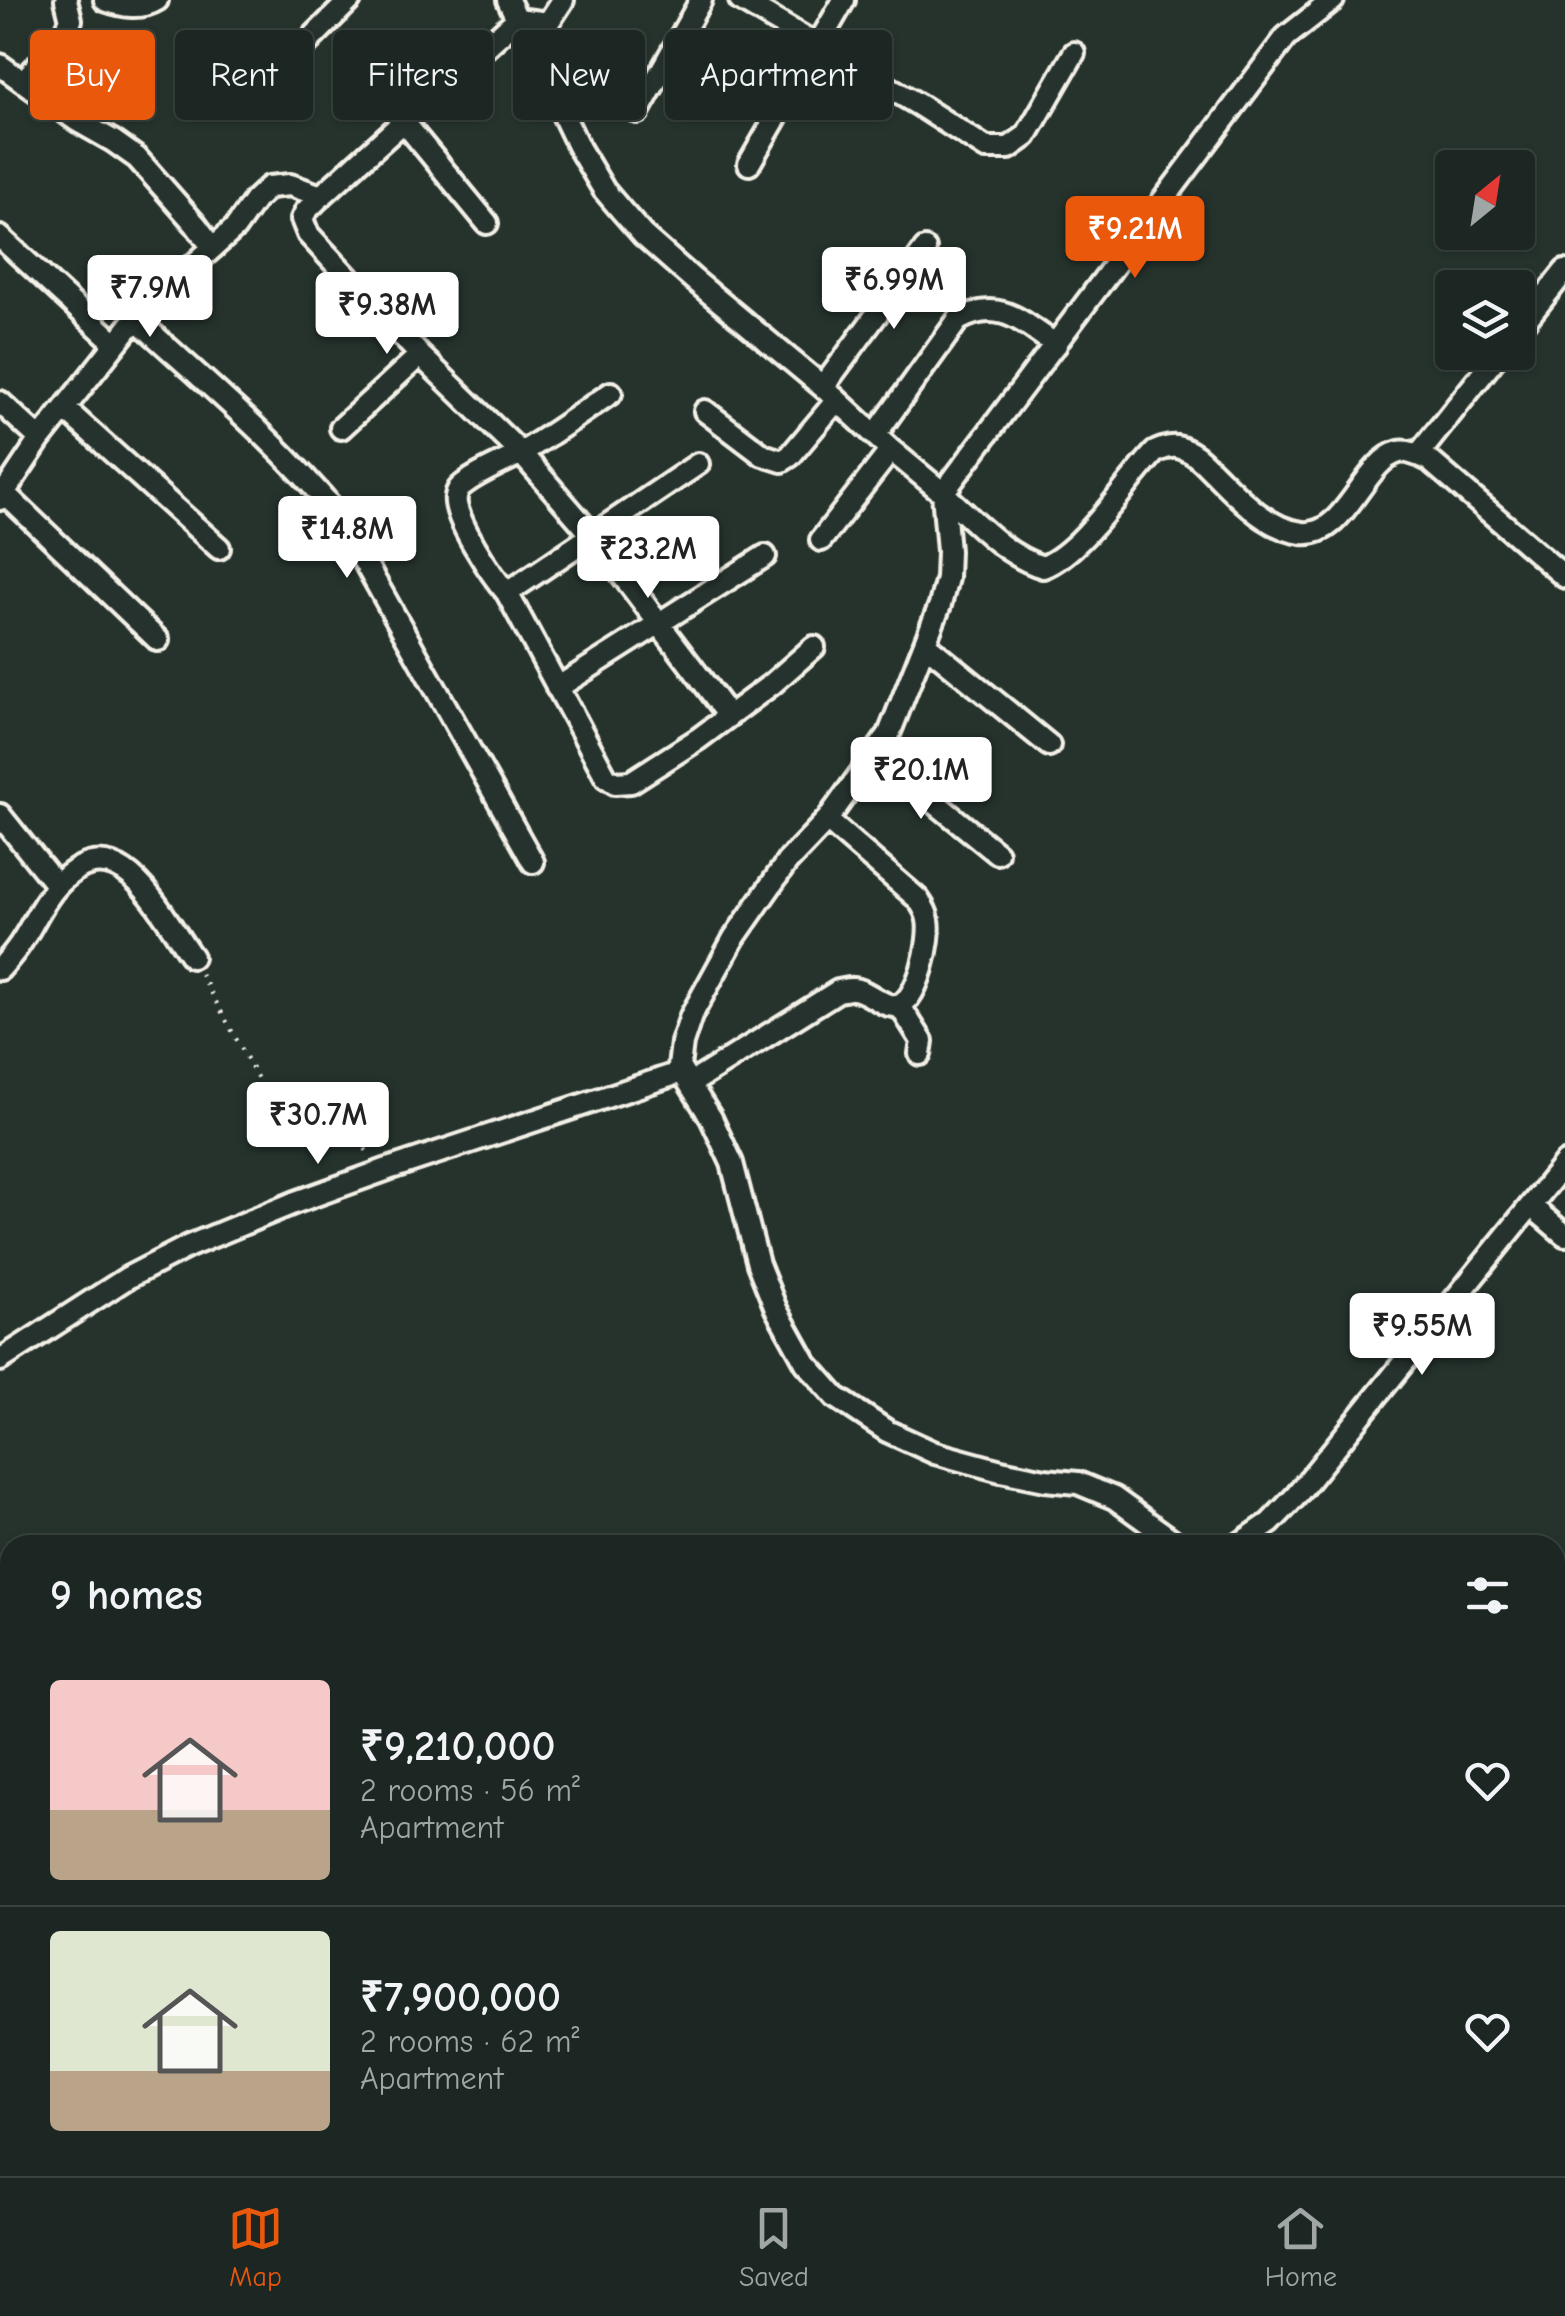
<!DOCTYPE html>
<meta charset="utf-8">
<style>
body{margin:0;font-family:"Comic Neue",sans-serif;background:#252e2a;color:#f1f3f6;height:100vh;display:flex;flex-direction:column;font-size:38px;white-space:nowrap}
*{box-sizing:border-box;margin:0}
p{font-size:32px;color:#a0a5a5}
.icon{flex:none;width:55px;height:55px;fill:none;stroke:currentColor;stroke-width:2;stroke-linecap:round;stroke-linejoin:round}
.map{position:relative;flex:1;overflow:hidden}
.side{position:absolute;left:0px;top:1535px;width:1565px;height:642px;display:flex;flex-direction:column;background:#1c2622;border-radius:30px 30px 0 0;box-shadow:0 2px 8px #0004,0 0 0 2px #3a4340}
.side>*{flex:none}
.hud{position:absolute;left:30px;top:30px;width:1000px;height:90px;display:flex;gap:20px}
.needle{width:65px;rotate:30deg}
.fabs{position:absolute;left:1435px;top:150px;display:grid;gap:20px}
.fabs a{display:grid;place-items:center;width:100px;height:100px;border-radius:10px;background:#1c2622;box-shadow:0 2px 8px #0004,0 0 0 2px #3a4340;font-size:50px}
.price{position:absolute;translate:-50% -85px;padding:0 22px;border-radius:10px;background:#fff;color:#222;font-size:32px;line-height:65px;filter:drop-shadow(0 2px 5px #0008)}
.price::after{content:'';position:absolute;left:50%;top:60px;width:30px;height:22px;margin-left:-15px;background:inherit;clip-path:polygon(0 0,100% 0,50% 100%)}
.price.on{background:#ea580c;color:#fff}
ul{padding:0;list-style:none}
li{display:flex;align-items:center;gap:30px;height:250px;padding:0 50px}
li+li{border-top:2px solid #3a4340}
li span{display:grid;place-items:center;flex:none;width:280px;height:200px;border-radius:10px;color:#555}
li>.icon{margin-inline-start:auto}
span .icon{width:120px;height:120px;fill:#fffc;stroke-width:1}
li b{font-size:42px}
h2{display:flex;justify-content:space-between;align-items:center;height:120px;padding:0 50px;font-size:42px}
.pill{padding:0 35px;border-radius:10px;background:#1c2622;box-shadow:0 2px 8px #0004,0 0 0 2px #3a4340;font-size:35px;line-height:90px}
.pill.on{background:#ea580c;color:#fff}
.menu{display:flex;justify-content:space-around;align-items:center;height:140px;border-top:2px solid #3a4340;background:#1c2622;font-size:28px;color:#a0a5a5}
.menu a{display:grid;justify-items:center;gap:5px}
.menu .on{color:#ea580c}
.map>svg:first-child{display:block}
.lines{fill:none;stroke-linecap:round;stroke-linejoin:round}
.minor-casing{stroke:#f4f1e8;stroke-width:28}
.path{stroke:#f4f1e8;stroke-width:4;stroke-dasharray:2.5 8;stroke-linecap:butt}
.minor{stroke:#26332d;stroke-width:20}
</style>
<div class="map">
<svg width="1565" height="2176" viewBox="0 0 1565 2176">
<rect width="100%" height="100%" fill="#26332d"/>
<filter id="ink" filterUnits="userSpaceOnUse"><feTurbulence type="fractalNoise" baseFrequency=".01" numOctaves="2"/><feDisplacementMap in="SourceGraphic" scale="20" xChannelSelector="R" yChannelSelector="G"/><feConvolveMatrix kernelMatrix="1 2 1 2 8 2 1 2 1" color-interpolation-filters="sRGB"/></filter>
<g filter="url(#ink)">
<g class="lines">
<g class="minor-casing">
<path id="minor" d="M 105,0 C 122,6 141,10 157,0
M 508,0 L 579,148 L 604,190 L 621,210 L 643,235 L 694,280 L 823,387 L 891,450 L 943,493 L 948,551 L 947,578 L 940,605 L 889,734 L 827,820 L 787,862 L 734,938 L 691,1016 L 682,1043 L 679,1067 L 711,1118 L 732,1163 L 758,1264 L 776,1309 L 806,1363 L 836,1397 L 887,1431 L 935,1453 L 1001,1471 L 1045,1480 L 1078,1483 L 1114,1498 L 1179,1545
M 563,0 L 548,23 L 517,19 L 318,199 L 306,211 L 302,219 L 308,234 L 420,355 L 521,453 L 592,535 L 729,716
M 740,0 L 919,105 L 986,148 L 1009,148 L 1026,136 L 1074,53
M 1333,0 L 1286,37 L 943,493 C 974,520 1003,555 1043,567 C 1083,551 1124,485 1155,452 C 1162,449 1169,446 1177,447 C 1193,450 1204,463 1214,473 C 1238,497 1267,529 1302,533 C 1346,538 1363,461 1399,452 C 1409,450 1420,456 1429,460 L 1565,577
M 0,65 L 76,120 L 113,141 L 137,158 L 196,225 L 213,248
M 273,77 L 350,0
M 23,81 L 61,40 L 71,20 L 66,0
M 638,112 L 701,0
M 404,122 L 487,223
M 749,164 L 844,0
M 0,237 L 115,343
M 135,318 C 205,382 278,442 338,515 L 533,862
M 1518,330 L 1565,271
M 823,387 L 925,249
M 611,393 C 581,413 551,436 519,454 C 501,464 481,471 464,484 C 459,488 457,490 456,497 C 452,517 493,577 507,593 L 606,777 L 615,783 L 631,782 L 698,739 L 772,684 L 814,647
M 0,402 L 40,439
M 65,409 L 219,548
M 705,411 L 763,455 L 782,461 L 790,456 L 837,400
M 341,428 L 420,355
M 876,434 L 958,320 C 1000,297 1022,322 1056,345
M 1418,455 L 1500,352
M 4,493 L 158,640
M 0,499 L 40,439 L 141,312 L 235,228 L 255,200 L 269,187 L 290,185 L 321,196
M 821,540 L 891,450
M 507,593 L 698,464
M 925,644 L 1049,745
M 557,688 L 765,556
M 875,754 L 997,853
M 0,815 L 57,886
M 0,969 C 7,961 14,953 20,944 C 33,925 42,902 58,885 C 119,820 159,912 192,957
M 900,1006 L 922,1041 L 920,1054
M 690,1084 L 838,991 C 840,991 851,988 853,989 C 868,990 883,1008 897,1006 C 918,1002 932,939 928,920 C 927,912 923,906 918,899 L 827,820
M 1531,1206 L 1565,1235
M 0,1360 L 127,1278 L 189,1246 L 296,1202 L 388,1169 L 682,1072
M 1238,1545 L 1270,1523 L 1295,1497 L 1565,1163
M 1555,1811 L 1565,1818
M 1555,2072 L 1565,2063
M 1548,2168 L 1555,2176
M 957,2176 L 965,2168"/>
</g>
<path class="path" d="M 201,974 L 263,1088 C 287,1121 301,1109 333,1123 C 349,1130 359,1141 370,1155"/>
<use href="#minor" class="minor"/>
</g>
</g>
</svg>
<div class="fabs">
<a><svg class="needle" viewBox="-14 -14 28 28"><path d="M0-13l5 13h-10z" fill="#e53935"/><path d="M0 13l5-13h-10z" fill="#a0a5a5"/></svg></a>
<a><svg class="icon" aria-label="layers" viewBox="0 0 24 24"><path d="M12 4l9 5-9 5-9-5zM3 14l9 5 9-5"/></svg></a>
</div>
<b class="price on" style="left:1135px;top:281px">₹9.21M</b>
<b class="price" style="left:894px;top:332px">₹6.99M</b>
<b class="price" style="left:150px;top:340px">₹7.9M</b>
<b class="price" style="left:387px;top:357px">₹9.38M</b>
<b class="price" style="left:347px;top:581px">₹14.8M</b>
<b class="price" style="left:648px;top:601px">₹23.2M</b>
<b class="price" style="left:921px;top:822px">₹20.1M</b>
<b class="price" style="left:318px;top:1167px">₹30.7M</b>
<b class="price" style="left:1422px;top:1378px">₹9.55M</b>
<div class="hud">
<a class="pill on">Buy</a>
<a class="pill">Rent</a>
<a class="pill">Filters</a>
<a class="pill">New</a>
<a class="pill">Apartment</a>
</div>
<section class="side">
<h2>9 homes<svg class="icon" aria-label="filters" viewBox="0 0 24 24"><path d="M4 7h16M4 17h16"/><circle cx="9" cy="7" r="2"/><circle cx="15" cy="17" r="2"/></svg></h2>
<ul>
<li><span style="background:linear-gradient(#f6c9c9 65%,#b9a48a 0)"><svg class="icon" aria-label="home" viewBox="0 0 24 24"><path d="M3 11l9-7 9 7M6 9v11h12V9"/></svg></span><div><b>₹9,210,000</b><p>2 rooms · 56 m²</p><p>Apartment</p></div><svg class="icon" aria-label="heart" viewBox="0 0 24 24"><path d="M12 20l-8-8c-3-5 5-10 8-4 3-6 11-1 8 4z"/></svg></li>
<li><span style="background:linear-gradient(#dfe7d0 70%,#b9a48a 0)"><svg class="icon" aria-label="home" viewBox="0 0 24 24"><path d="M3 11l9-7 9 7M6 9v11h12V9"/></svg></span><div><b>₹7,900,000</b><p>2 rooms · 62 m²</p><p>Apartment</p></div><svg class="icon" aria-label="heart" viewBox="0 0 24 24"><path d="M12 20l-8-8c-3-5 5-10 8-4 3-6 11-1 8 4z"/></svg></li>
</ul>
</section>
</div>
<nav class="menu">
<a class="on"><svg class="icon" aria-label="map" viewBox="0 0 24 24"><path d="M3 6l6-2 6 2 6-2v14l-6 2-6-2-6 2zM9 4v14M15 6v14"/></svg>Map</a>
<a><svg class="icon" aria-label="saved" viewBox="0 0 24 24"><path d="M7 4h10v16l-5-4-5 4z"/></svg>Saved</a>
<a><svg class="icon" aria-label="home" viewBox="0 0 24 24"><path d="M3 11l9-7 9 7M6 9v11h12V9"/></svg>Home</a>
</nav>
